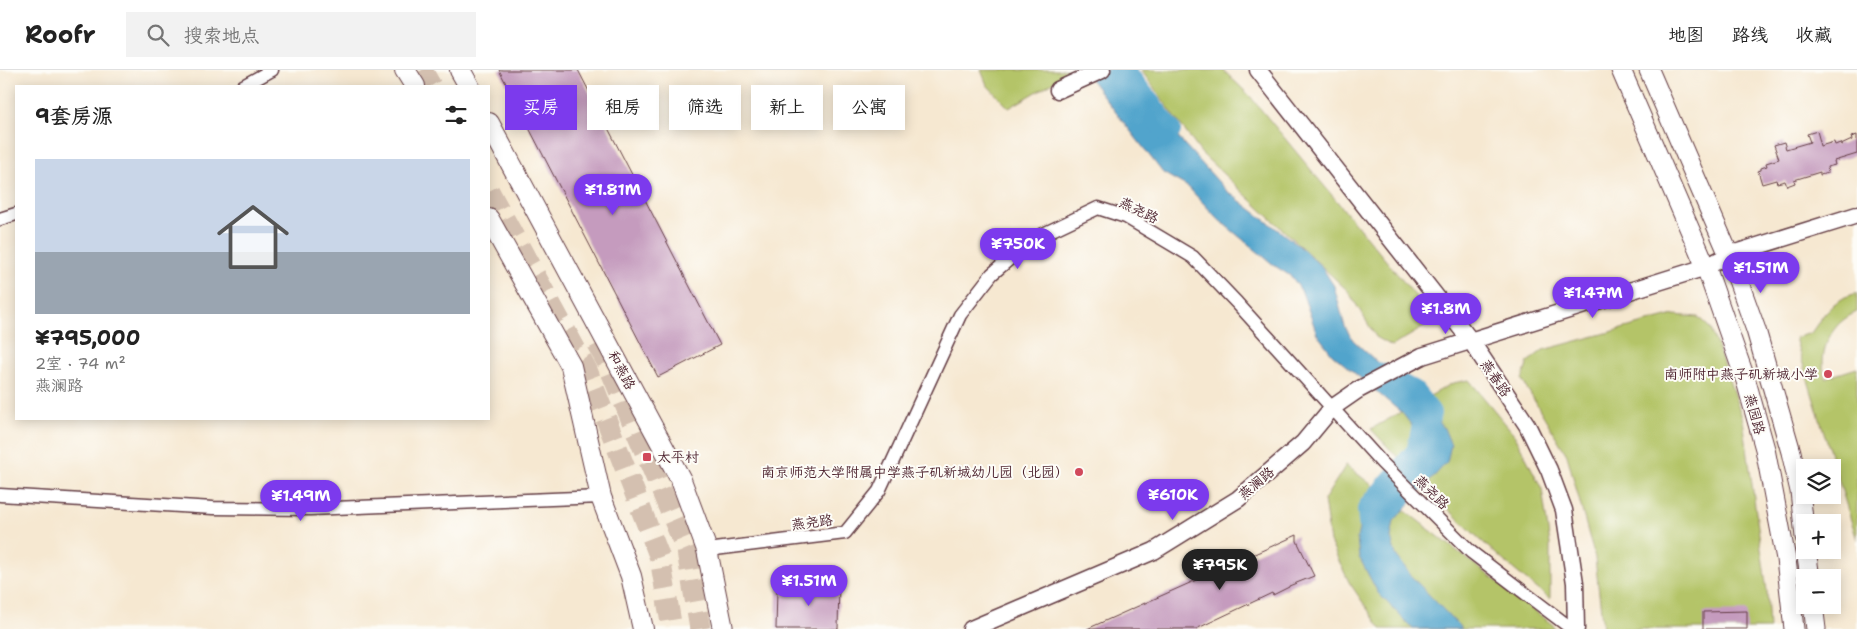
<!DOCTYPE html>
<html lang="zh">
<meta charset="utf-8">
<style>
body{margin:0;font-family:"Shantell Sans","LXGW WenKai TC",sans-serif;background:#f2f2f2;color:#222;height:100vh;display:flex;flex-direction:column;font-size:19px;white-space:nowrap}
*{box-sizing:border-box;margin:0}
p{font-size:16px;color:#767676}
.icon{flex:none;width:28px;height:28px;fill:none;stroke:currentColor;stroke-width:2;stroke-linecap:round;stroke-linejoin:round}
.map{position:relative;flex:1;overflow:hidden}
.panel{position:absolute;left:15px;top:15px;width:475px;height:335px;display:flex;flex-direction:column;background:#fff;border-radius:0px;box-shadow:0 2px 12px #0003}
.panel>*{flex:none}
.guide{position:absolute;left:505px;top:15px;width:475px;height:45px;display:flex;gap:10px}
.tools{position:absolute;left:1796px;top:389px;display:grid;gap:10px}
.tools a{display:grid;place-items:center;width:45px;height:45px;border-radius:0px;background:#fff;box-shadow:0 2px 12px #0003;font-size:25px}
.price{position:absolute;translate:-50% -42px;padding:0 11px;border-radius:18px;background:#7c3aed;color:#fff;font-size:16px;line-height:32px;filter:drop-shadow(0 1px 2px #0008)}
.price::after{content:'';position:absolute;left:50%;top:30px;width:15px;height:11px;margin-left:-8px;background:inherit;clip-path:polygon(0 0,100% 0,50% 100%)}
.price.current{background:#222;color:#fff}
ul{padding:0;list-style:none}
li{display:grid;align-content:center;gap:10px;height:265px;padding:0 20px}
li+li{border-top:1px solid #e0e0e0}
li span{display:grid;place-items:center;height:155px;border-radius:0px;color:#555}
li>.icon{margin-inline-start:auto}
span .icon{width:90px;height:90px;fill:#fffc;stroke-width:1}
li b{font-size:21px}
h2{display:flex;justify-content:space-between;align-items:center;height:60px;padding:0 20px;font-size:21px}
.chip{padding:0 18px;border-radius:0px;background:#fff;box-shadow:0 2px 12px #0003;font-size:18px;line-height:45px}
.chip.current{background:#7c3aed;color:#fff}
header{display:flex;align-items:center;gap:30px;box-sizing:border-box;height:70px;padding:0 25px;background:#fff;border-bottom:1px solid #e0e0e0}
header strong{font-size:24px}
nav{display:flex;gap:28px;margin-inline-start:auto;font-size:18px}
.search{width:350px;height:45px;background:#f2f2f2;display:flex;align-items:center;gap:12px;box-sizing:border-box;padding:0 18px;border-radius:0px;color:#767676;font-size:19px}
.map>svg:first-child{display:block}
.green{fill:#b4c467;stroke:#7f7249}
.water{fill:#51a4cc;stroke:#4e627c}
.lines{fill:none;stroke-linecap:round;stroke-linejoin:round}
.river{stroke:#51a4cc;stroke-width:26}
.building{fill:#c59bbe}
.trunk-tunnel{stroke:#d4c0b0;stroke-width:21;stroke-dasharray:21 11;stroke-linecap:butt}
.minor-casing{stroke:#643d44;stroke-width:15}
.tertiary-casing{stroke:#643d44;stroke-width:19}
.secondary-casing{stroke:#643d44;stroke-width:21}
.primary-casing{stroke:#643d44;stroke-width:22}
.minor{stroke:#fff;stroke-width:12}
.tertiary{stroke:#fff;stroke-width:16}
.secondary{stroke:#fff;stroke-width:19}
.primary{stroke:#fff;stroke-width:20}
.poi-dot{fill:#d1495b;stroke:#fdfcf7;stroke-width:2}
.labels{text-anchor:middle;stroke-width:4;stroke-linejoin:round;paint-order:stroke}
.street-label{font-size:14px;fill:#4a1f2b;stroke:#fdfcf7}
.poi-label{font-size:14px;fill:#4a1f2b;stroke:#fdfcf7;text-anchor:end}
</style>
<header>
<strong>Roofr</strong>
<div class="search"><svg class="icon" aria-label="search" viewBox="0 0 24 24"><circle cx="10" cy="10" r="6"/><path d="M15 15l6 6"/></svg>搜索地点</div>
<nav><a>地图</a><a>路线</a><a>收藏</a></nav>
</header>
<div class="map">
<svg width="1857" height="559" viewBox="0 0 1857 559">
<rect width="100%" height="100%" fill="#fdfcf7"/>
<filter id="ink" filterUnits="userSpaceOnUse"><feTurbulence type="fractalNoise" baseFrequency=".02" numOctaves="2"/><feDisplacementMap in="SourceGraphic" scale="10" xChannelSelector="R" yChannelSelector="G"/><feConvolveMatrix kernelMatrix="1 2 1 2 8 2 1 2 1" color-interpolation-filters="sRGB"/></filter>
<filter id="wash" filterUnits="userSpaceOnUse"><feTurbulence type="fractalNoise" baseFrequency=".0096" numOctaves="4" result="noise"/><feDisplacementMap in="SourceGraphic" scale="20" xChannelSelector="R" yChannelSelector="G"/><feGaussianBlur stdDeviation="1.12" result="paint"/><feColorMatrix in="noise" values="0 0 0 0 0 0 0 0 0 0 0 0 0 0 0 0 0 1.4 0 .05"/><feComposite in="paint" operator="in"/></filter>
<g filter="url(#wash)">
<rect width="100%" height="100%" fill="#f6e8d1"/>
<path class="green" d="M 981,0 L 1074,0 L 1009,38 L 987,15 Z
M 1141,0 L 1223,0 L 1249,25 L 1422,234 L 1426,256 L 1392,276 L 1376,267 L 1348,221 L 1201,83 Z
M 1857,223 L 1857,242 C 1830,253 1818,282 1825,308 L 1857,298 L 1857,470 L 1795,268 L 1811,263 L 1825,243 L 1834,234 L 1845,227 Z
M 1674,245 L 1698,247 L 1711,259 L 1743,350 L 1767,521 L 1769,559 L 1603,559 L 1595,488 L 1567,385 L 1522,310 L 1528,292 L 1543,280 Z
M 1469,310 L 1514,364 L 1542,419 L 1550,474 L 1550,529 C 1485,479 1427,419 1371,359 L 1453,313 Z
M 1346,395 L 1553,555 L 1555,559 L 1381,559 L 1349,512 L 1330,472 L 1324,430 Z"/>
<path class="water" d="M 1083,0 L 1120,0 L 1141,27 L 1227,121 L 1298,175 L 1322,197 L 1334,216 L 1345,257 L 1353,270 L 1427,338 L 1444,358 L 1451,375 L 1447,392 L 1394,451 L 1391,468 L 1396,485 L 1412,507 L 1462,559 L 1413,559 L 1378,523 L 1359,487 L 1357,468 L 1361,449 L 1370,436 L 1412,395 L 1415,374 L 1412,356 L 1403,344 L 1332,284 L 1317,264 L 1302,222 L 1292,207 L 1275,196 L 1219,150 L 1188,117 L 1163,103 Z"/>
<g class="lines">
<path class="river" d="M 1121,0 L 1168,60
M 1371,452 L 1370,439 L 1419,382 L 1428,343 L 1412,323 L 1378,305"/>
</g>
<g id="blocks">
<path class="building" d="M 499,0 L 578,0 L 720,275 L 658,307 Z
M 1817,61 L 1820,72 L 1819,72 L 1820,76 L 1834,72 L 1835,75 L 1840,73 L 1841,75 L 1852,70 L 1851,67 L 1857,65 L 1857,84 L 1834,91 L 1835,95 L 1827,97 L 1828,103 L 1820,105 L 1820,102 L 1794,110 L 1795,113 L 1787,116 L 1785,111 L 1777,113 L 1776,110 L 1762,114 L 1758,101 L 1761,100 L 1761,98 L 1767,96 L 1766,93 L 1779,89 L 1774,75 L 1784,72 L 1786,79 L 1810,72 L 1807,64 Z
M 1297,465 L 1297,471 L 1314,506 L 1289,516 L 1289,517 L 1273,525 L 1272,523 L 1196,559 L 1087,559 Z
M 806,513 L 839,513 L 838,559 L 776,559 L 777,519 L 806,520 Z
M 1747,541 L 1747,559 L 1703,559 L 1703,542 Z"/>
</g>
</g>
<g filter="url(#ink)">
<use href="#blocks" fill-opacity="0" stroke="#643d44" stroke-width="1"/>
<g class="lines">
<path class="trunk-tunnel" d="M 422,0 L 431,16
M 489,121 L 587,300 L 660,488 L 672,559
M 597,274 L 607,292 L 687,481 L 700,559"/>
<g class="minor-casing">
<path id="minor" d="M 243,16 L 272,0
M 0,149 L 16,144
M 0,425 L 213,438 L 310,439 L 601,427
M 707,480 L 845,463 L 879,421 L 960,245 L 992,204 L 1033,169 L 1098,138 L 1126,147 L 1193,187 L 1237,233 L 1382,393 L 1471,482 L 1572,559"/>
</g>
<g class="tertiary-casing">
<path id="tertiary" d="M 1258,0 L 1471,271 L 1527,355 L 1549,400 L 1564,440 L 1575,513 L 1576,559
M 1058,20 L 1102,0
M 971,559 L 1154,481 L 1238,429 L 1303,373 L 1332,338 L 1358,320 L 1422,286 L 1706,197 L 1729,185 L 1857,145"/>
</g>
<g class="secondary-casing">
<path id="secondary" d="M 1621,0 L 1706,197 L 1746,311 L 1765,379 L 1786,489 L 1794,559
M 1649,0 L 1729,185 L 1756,260 L 1791,382 L 1800,421 L 1805,467
M 1806,480 L 1810,508
M 1813,535 L 1816,559"/>
</g>
<g class="primary-casing">
<path id="primary" d="M 405,0 L 415,16
M 460,0 L 469,16
M 489,53 L 681,410 L 707,480 L 723,559
M 489,149 L 571,296 L 601,427 L 631,506 L 643,559"/>
</g>
<use href="#minor" class="minor"/>
<use href="#tertiary" class="tertiary"/>
<use href="#secondary" class="secondary"/>
<use href="#primary" class="primary"/>
</g>
</g>
<g class="poi-dot">
<circle cx="1828" cy="304" r="5"/>
<rect x="642" y="382" width="10" height="10" rx="2.5"/>
<circle cx="1079" cy="402" r="5"/>
</g>
<g class="labels">
<g class="street-label">
<text transform="translate(1139 140) rotate(26)" y="5">燕尧路</text>
<text transform="translate(622 300) rotate(62)" y="5">和燕路</text>
<text transform="translate(1496 308) rotate(56)" y="5">燕春路</text>
<text transform="translate(1755 344) rotate(75)" y="5">燕园路</text>
<text transform="translate(1256 413) rotate(-40)" y="5">燕澜路</text>
<text transform="translate(1432 422) rotate(45)" y="5">燕尧路</text>
<text transform="translate(812 452) rotate(-7)" y="5">燕尧路</text>
</g>
<g class="poi-label">
<text x="1818" y="309">南师附中燕子矶新城小学</text>
<text x="657" y="392" text-anchor="start">太平村</text>
<text x="1069" y="407">南京师范大学附属中学燕子矶新城幼儿园（北园）</text>
</g>
</g>
</svg>
<div class="tools">
<a><svg class="icon" aria-label="layers" viewBox="0 0 24 24"><path d="M12 4l9 5-9 5-9-5zM3 14l9 5 9-5"/></svg></a>
<a>+</a>
<a>−</a>
</div>
<b class="price" style="left:613px;top:146px">¥1.81M</b>
<b class="price" style="left:1018px;top:200px">¥750K</b>
<b class="price" style="left:1761px;top:224px">¥1.51M</b>
<b class="price" style="left:1593px;top:249px">¥1.47M</b>
<b class="price" style="left:1446px;top:265px">¥1.8M</b>
<b class="price" style="left:1173px;top:451px">¥610K</b>
<b class="price" style="left:301px;top:452px">¥1.49M</b>
<b class="price current" style="left:1220px;top:521px">¥795K</b>
<b class="price" style="left:809px;top:537px">¥1.51M</b>
<div class="guide">
<a class="chip current">买房</a>
<a class="chip">租房</a>
<a class="chip">筛选</a>
<a class="chip">新上</a>
<a class="chip">公寓</a>
</div>
<section class="panel">
<h2>9套房源<svg class="icon" aria-label="filters" viewBox="0 0 24 24"><path d="M4 7h16M4 17h16"/><circle cx="9" cy="7" r="2"/><circle cx="15" cy="17" r="2"/></svg></h2>
<ul>
<li><span style="background:linear-gradient(#c9d6e8 60%,#9aa5b1 0)"><svg class="icon" aria-label="home" viewBox="0 0 24 24"><path d="M3 11l9-7 9 7M6 9v11h12V9"/></svg></span><div><b>¥795,000</b><p>2室 · 74 m²</p><p>燕澜路</p></div></li>
</ul>
</section>
</div>
